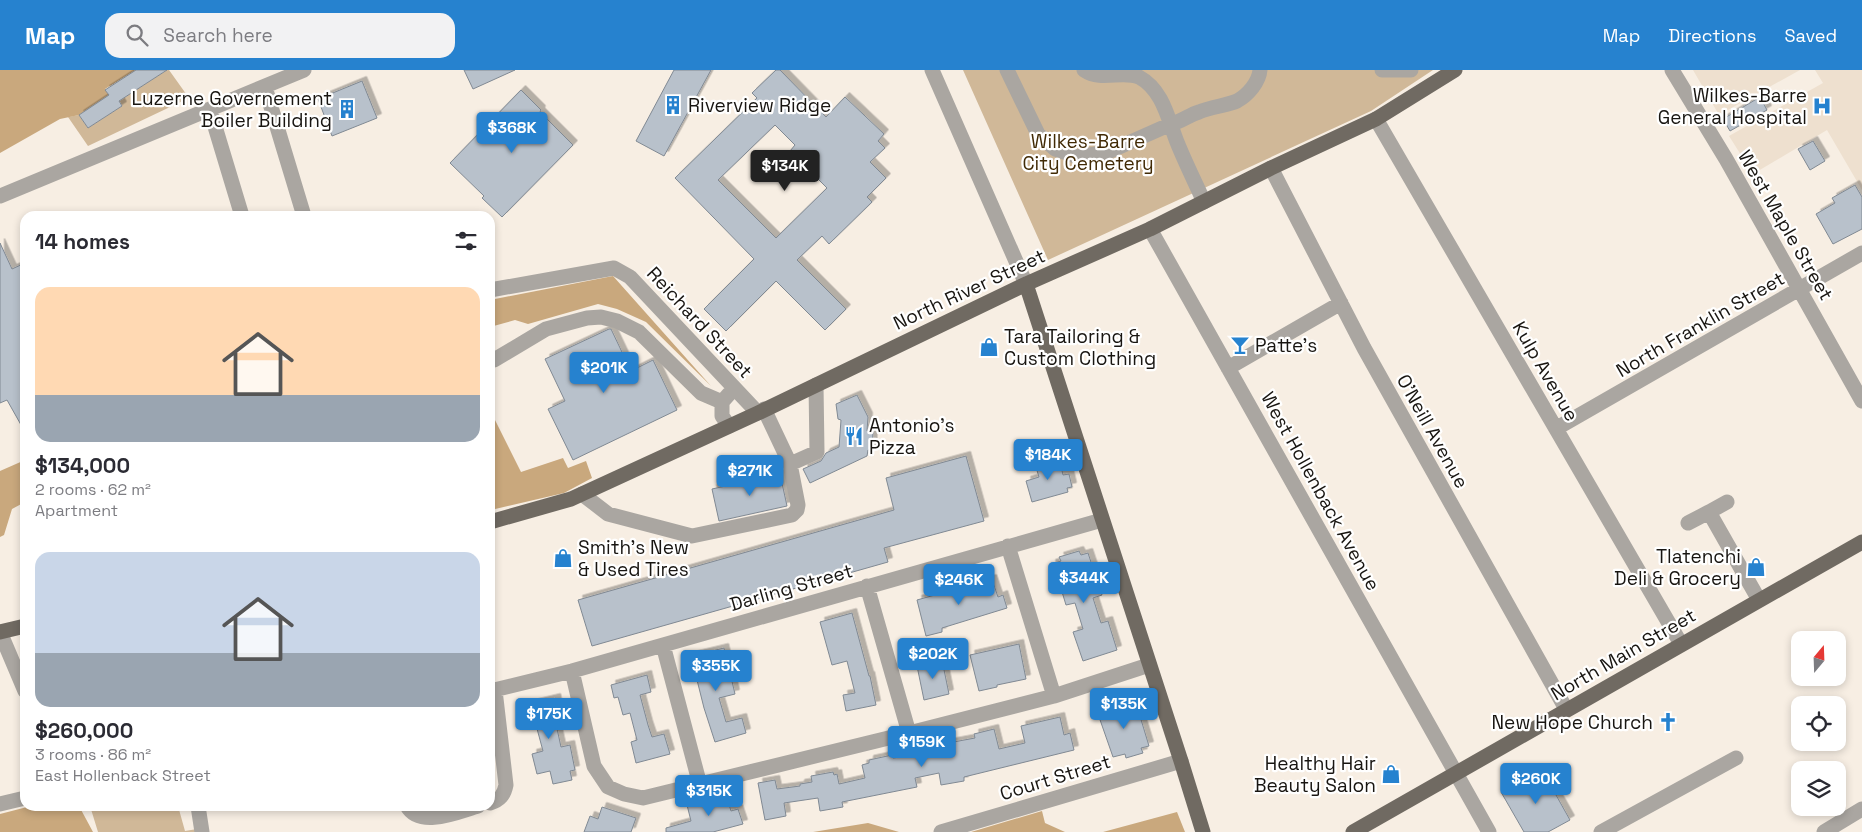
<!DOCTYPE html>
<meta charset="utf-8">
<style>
body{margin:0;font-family:"Space Grotesk",sans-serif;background:#f2f2f3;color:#2b2b33;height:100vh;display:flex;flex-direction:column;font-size:19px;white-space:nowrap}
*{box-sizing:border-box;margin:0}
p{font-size:16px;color:#7c7c81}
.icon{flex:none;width:28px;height:28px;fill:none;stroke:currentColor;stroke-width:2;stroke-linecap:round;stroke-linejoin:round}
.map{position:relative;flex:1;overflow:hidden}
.drawer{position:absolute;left:20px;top:141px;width:475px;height:600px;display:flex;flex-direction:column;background:#fff;border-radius:15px;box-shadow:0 2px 8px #0003}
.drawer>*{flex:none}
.needle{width:32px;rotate:19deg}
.buttons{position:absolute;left:1791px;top:561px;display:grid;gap:10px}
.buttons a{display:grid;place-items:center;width:55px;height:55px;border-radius:10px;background:#fff;box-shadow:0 2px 8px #0003;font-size:25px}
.price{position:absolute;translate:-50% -42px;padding:0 11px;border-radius:5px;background:#2682cf;color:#fff;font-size:16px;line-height:32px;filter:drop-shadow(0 1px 2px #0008)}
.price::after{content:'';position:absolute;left:50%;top:30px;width:15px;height:11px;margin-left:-8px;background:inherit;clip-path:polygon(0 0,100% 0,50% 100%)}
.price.selected{background:#222;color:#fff}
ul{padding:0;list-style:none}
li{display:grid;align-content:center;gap:10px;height:265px;padding:0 15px}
li span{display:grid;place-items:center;height:155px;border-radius:15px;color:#555}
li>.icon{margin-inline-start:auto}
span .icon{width:90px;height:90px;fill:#fffc;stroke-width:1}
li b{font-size:21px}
h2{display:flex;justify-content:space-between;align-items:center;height:60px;padding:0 15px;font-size:21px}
header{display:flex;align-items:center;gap:30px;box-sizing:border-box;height:70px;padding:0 25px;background:#2682cf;color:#fff}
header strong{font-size:24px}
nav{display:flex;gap:28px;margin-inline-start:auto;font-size:18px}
.search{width:350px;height:45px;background:#f2f2f3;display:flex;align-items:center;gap:12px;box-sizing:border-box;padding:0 18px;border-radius:15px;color:#7c7c81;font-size:19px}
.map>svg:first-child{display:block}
.built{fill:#eee0cf}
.green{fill:#d0b898}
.forest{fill:#c9a87d}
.building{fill:#b8c1cb;stroke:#808993;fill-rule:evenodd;filter:url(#shadow)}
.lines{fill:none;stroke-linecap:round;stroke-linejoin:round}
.minor{stroke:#aaa6a1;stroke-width:15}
.major{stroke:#706a62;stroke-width:15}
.labels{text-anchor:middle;stroke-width:4.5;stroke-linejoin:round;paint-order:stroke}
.poi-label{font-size:19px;fill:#181511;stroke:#fff;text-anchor:end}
.park-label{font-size:19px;fill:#412a05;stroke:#fff}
.street-label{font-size:19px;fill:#181511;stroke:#fff}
</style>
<header>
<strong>Map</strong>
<div class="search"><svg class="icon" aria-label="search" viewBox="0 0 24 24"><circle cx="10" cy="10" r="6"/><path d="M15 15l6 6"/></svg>Search here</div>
<nav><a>Map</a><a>Directions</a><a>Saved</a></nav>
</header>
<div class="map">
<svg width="1862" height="762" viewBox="0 0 1862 762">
<defs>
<filter id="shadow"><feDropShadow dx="4.5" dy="-4.5" stdDeviation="0" flood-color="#0004"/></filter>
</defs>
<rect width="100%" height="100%" fill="#f7eee3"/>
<path class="built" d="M 1693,0 L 1800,0 L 1719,45 Z
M 1815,0 L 1862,0 L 1862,120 L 1827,60 L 1753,104 L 1729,66 L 1823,13 Z"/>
<path class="green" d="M 167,0 L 169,0 L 189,28 L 88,76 L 68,47 L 79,45 L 88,58 L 122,36 L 119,31 Z
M 963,0 L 1433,0 L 1371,41 L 1048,190 Z
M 90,736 L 178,736 L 185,761 L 197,759 L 197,762 L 98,762 Z"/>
<path class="forest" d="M 0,0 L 136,0 L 105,19 L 109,25 L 79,45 L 60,49 L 0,83 Z
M 613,206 L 711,316 L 646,252 L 617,239 L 598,234 L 528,254 L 515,250 L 490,257 L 490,230 Z
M 490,340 L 521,402 L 563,388 L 568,398 L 586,391 L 592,408 L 564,423 L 491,440 Z
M 25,390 L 25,432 L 12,439 L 4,465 L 0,467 L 0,401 Z
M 31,736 L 79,736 L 93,762 L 0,762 L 0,744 Z
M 1042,741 L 1045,753 L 1065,762 L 971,762 Z
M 1177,742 L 1185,762 L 1103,762 Z
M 868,753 L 899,762 L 813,762 Z"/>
<path class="building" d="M 136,0 L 167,0 L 119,31 L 122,36 L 88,58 L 79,45 L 109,25 L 105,20 Z
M 464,0 L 515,0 L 473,19 Z
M 674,0 L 711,0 L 664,86 L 636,71 Z
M 776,0 L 780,0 L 826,47 L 845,27 L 884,64 L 878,71 L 885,78 L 870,92 L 886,108 L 867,127 L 872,132 L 829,174 L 822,166 L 797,190 L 846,239 L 825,260 L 776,211 L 726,261 L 704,239 L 754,189 L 675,108 L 757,28 L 752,23 ZM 775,55 L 795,75 L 790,81 L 827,118 L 776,168 L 718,110 Z
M 362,11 L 377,48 L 332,66 L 318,29 Z
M 521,20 L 541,40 L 540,42 L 573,75 L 502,147 L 482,128 L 484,126 L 450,93 Z
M 1760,27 L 1767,40 L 1730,61 L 1723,49 Z
M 1813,71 L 1825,91 L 1810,100 L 1798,79 Z
M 1855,115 L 1862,127 L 1862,159 L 1833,174 L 1816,144 L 1835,133 L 1832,128 Z
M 0,173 L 12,199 L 25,193 L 25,362 L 7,330 L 0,333 Z
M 609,259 L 611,259 L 631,301 L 653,290 L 677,340 L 573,390 L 548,339 L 565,331 L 545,289 Z
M 857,325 L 868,347 L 867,361 L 873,362 L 872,380 L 868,380 L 867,386 L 810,413 L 803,399 L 821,391 L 826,383 L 839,377 L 841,350 L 838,349 L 836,334 Z
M 966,386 L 984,451 L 884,478 L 888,492 L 592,576 L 578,530 L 894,440 L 886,408 Z
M 1053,386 L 1056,397 L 1061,396 L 1063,405 L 1069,404 L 1072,417 L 1067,418 L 1068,422 L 1032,432 L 1026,411 L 1039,407 L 1034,391 Z
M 780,404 L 787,436 L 719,451 L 712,419 Z
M 1079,481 L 1081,485 L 1088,483 L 1102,525 L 1093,528 L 1101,553 L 1108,551 L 1117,580 L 1083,591 L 1073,562 L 1083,559 L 1075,533 L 1066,535 L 1059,512 L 1056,513 L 1051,494 L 1061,491 L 1059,487 Z
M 992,509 L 998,527 L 1003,525 L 1007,538 L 942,558 L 942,562 L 926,566 L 917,530 Z
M 852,543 L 869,606 L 870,606 L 876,635 L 846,641 L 843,625 L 855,623 L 847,591 L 832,595 L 820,552 Z
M 1019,574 L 1026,609 L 997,615 L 997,617 L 979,621 L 970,585 Z
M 724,578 L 735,624 L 719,628 L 726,652 L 742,648 L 746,663 L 715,672 L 704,638 L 691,586 Z
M 942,590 L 949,624 L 924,630 L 917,596 Z
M 647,605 L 651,622 L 640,625 L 648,655 L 652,667 L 664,664 L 670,684 L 636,693 L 631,672 L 637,670 L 630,643 L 623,645 L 618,627 L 614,628 L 611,615 Z
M 556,628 L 561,653 L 556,654 L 561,677 L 570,675 L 575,700 L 570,701 L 572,710 L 553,714 L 550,701 L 537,704 L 532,684 L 543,681 L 536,655 L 523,658 L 519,637 Z
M 1127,631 L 1128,636 L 1136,633 L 1149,676 L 1141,678 L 1143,683 L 1126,688 L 1125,684 L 1113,687 L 1098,644 L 1106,641 L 1105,637 Z
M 1060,647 L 1064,665 L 1070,663 L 1074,680 L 964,707 L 964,711 L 941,715 L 939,703 L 915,708 L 917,717 L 842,732 L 843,737 L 820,741 L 818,728 L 784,733 L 786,746 L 765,750 L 758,713 L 775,710 L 777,719 L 800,716 L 800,714 L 812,712 L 811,706 L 833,702 L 834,705 L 837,704 L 839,714 L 865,708 L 862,695 L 869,693 L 869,690 L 892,685 L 893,688 L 933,682 L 932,676 L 975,668 L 974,664 L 994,659 L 999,679 L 1025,673 L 1021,656 Z
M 1542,700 L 1570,750 L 1548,762 L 1524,762 L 1501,722 Z
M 726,724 L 731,741 L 738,739 L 743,754 L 713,762 L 666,762 L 666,758 L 691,751 L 687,735 Z
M 602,737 L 636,748 L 631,762 L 584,762 L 590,746 L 598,749 Z"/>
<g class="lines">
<path class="minor" d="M 932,0 L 1026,214
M 1007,0 L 1038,64 L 1055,79 L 1078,87 L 1108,82 L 1171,54 C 1181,52 1189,45 1199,42 C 1210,37 1229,35 1237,31 C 1248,25 1259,12 1260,0
M 1084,0 C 1102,12 1121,0 1139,7 C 1163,20 1168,49 1177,72 C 1185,92 1195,112 1204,132
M 1382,0 L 1411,0
M 1672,0 L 1726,89 L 1862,331
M 265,17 L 304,146
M 210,40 L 242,146
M 1376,49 L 1681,574
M 1271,98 L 1364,278 L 1566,639
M 0,126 L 304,0
M 1150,159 L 1489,762
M 490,220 L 614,198 L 630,207 L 758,343
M 494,290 L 546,259 L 587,248 L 601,247 L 617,251 L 639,262 L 701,323 L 722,332
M 1228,298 L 1341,233
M 729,324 L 722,332 L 722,346 L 729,356
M 764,339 L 790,394 L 817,382 L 816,315
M 1557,358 L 1862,183
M 582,424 L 608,444 L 692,466 L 792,445 L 797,440 L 798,435 L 790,394
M 1727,432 L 1709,442 L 1759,530
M 1688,453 L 1709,442
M 1008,476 L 1054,626
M 867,516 L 909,663
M 0,562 L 25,621
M 663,575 L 700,715
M 572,601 L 594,696 L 608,717 L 624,724 L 643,728 L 909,663 L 1054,626 L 1149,595
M 490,621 L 572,601 L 1102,450
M 490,733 C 500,730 504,725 506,715 L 495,620
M 0,734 L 25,728
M 198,736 L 202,762
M 407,736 C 420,759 460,741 478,736
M 941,762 L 1181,691
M 1601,762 L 1736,688
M 1824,762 L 1862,739"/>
<path class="major" d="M 1026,214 L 1181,691 L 1203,762
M 490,452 L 571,429 L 758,343 L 1026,214 L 1150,159 L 1271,98 L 1376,49 L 1455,0
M 0,562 L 25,556
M 1353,762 L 1862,472"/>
</g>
<defs>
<g id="building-bare" transform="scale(1.5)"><path d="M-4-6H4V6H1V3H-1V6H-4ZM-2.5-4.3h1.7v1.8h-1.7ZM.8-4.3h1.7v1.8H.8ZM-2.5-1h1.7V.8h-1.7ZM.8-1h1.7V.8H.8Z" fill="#2682cf" stroke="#fff" stroke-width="2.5" paint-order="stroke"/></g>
<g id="hospital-bare" transform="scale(1.5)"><path d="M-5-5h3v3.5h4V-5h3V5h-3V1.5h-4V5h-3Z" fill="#2682cf" stroke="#fff" stroke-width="2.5" paint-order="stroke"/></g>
<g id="bar-bare" transform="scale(1.5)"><path d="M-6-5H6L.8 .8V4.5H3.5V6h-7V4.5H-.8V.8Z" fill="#2682cf" stroke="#fff" stroke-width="2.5" paint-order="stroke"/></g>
<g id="shop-bare" transform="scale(1.5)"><path d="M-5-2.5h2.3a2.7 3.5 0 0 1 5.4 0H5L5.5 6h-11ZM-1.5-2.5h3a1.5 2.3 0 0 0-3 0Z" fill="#2682cf" stroke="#fff" stroke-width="2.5" paint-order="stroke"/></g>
<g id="restaurant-bare" transform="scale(1.5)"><path d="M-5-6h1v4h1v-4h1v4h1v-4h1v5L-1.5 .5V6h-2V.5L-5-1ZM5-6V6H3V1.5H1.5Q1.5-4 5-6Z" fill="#2682cf" stroke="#fff" stroke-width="2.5" paint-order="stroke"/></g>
<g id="church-bare" transform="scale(1.5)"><path d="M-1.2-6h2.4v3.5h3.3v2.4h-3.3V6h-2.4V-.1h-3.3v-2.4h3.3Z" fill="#2682cf" stroke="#fff" stroke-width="2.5" paint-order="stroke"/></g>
</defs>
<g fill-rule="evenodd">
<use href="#building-bare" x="673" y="35"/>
<use href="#hospital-bare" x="1822" y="36"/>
<use href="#building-bare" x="347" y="39"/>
<use href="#bar-bare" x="1240" y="275"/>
<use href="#shop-bare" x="989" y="277"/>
<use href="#restaurant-bare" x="854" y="366"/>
<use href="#shop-bare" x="563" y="488"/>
<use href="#shop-bare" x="1756" y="497"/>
<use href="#church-bare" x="1668" y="652"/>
<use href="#shop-bare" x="1391" y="704"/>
</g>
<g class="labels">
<g class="poi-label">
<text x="1807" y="32">Wilkes-Barre<tspan x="1807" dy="22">General Hospital</tspan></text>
<text x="332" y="35">Luzerne Governement<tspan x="332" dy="22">Boiler Building</tspan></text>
<text x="688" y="42" text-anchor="start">Riverview Ridge</text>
<text x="1004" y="273" text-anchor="start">Tara Tailoring &amp;<tspan x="1004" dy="22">Custom Clothing</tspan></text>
<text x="1255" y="282" text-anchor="start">Patte's</text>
<text x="869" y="362" text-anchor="start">Antonio's<tspan x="869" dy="22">Pizza</tspan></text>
<text x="578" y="484" text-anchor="start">Smith’s New<tspan x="578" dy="22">&amp; Used Tires</tspan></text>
<text x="1741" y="493">Tlatenchi<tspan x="1741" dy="22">Deli &amp; Grocery</tspan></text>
<text x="1653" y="659">New Hope Church</text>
<text x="1376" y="700">Healthy Hair<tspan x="1376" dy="22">Beauty Salon</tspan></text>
</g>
<g class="park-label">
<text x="1088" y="78">Wilkes-Barre<tspan x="1088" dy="22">City Cemetery</tspan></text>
</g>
<g class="street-label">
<text transform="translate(1786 155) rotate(60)" y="7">West Maple Street</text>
<text transform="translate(969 219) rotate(-25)" y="7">North River Street</text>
<text transform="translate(700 252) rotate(47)" y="7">Reichard Street</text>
<text transform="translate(1700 254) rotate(-30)" y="7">North Franklin Street</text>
<text transform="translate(1546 301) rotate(60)" y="7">Kulp Avenue</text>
<text transform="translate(1433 361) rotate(61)" y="7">O'Neill Avenue</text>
<text transform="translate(1321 421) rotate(61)" y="7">West Hollenback Avenue</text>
<text transform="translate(791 517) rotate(-16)" y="7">Darling Street</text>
<text transform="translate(1623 584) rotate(-30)" y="7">North Main Street</text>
<text transform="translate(1055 707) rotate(-17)" y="7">Court Street</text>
</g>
</g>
</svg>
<div class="buttons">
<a><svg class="needle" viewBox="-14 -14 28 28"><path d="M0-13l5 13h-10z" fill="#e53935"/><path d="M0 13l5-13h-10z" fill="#7c7c81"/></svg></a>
<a><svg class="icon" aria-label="locate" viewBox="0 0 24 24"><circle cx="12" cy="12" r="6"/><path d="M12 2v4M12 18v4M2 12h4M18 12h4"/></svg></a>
<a><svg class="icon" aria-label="layers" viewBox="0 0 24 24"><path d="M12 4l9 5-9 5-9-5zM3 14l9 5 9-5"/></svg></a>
</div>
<b class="price" style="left:512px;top:84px">$368K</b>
<b class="price selected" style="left:785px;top:122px">$134K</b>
<b class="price" style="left:604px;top:324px">$201K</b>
<b class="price" style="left:1048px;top:411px">$184K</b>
<b class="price" style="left:750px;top:427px">$271K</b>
<b class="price" style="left:1084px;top:534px">$344K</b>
<b class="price" style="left:959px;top:536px">$246K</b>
<b class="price" style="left:933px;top:610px">$202K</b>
<b class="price" style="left:716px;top:622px">$355K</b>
<b class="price" style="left:1124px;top:660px">$135K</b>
<b class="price" style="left:549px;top:670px">$175K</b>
<b class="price" style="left:922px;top:698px">$159K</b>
<b class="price" style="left:1536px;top:735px">$260K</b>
<b class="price" style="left:709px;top:747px">$315K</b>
<section class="drawer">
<h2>14 homes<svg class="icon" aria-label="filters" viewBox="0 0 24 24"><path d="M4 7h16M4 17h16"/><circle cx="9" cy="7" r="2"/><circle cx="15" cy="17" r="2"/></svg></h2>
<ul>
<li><span style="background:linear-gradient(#ffd9b3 70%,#9aa5b1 0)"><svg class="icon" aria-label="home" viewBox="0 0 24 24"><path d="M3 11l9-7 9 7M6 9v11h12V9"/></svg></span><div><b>$134,000</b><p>2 rooms · 62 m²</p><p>Apartment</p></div></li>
<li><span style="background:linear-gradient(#c9d6e8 65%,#9aa5b1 0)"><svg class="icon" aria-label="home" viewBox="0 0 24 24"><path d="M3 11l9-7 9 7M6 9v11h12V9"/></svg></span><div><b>$260,000</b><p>3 rooms · 86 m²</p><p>East Hollenback Street</p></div></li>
</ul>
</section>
</div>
